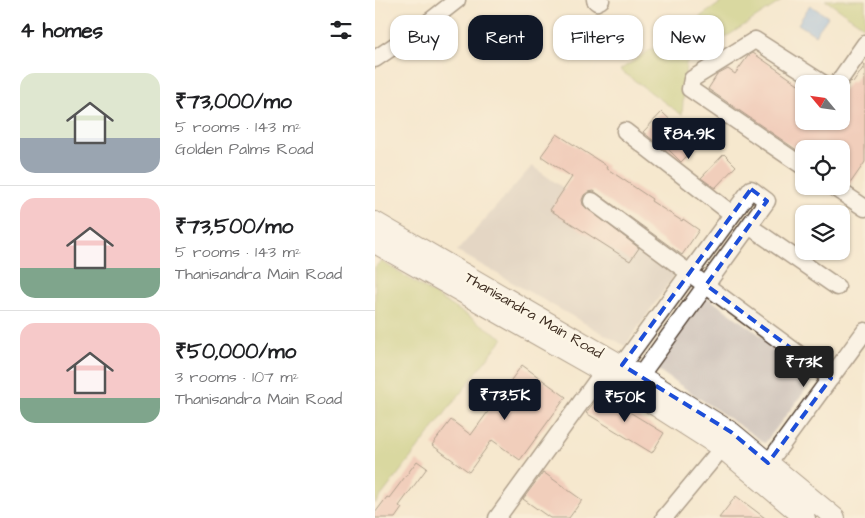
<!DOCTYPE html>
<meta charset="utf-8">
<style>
body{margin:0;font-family:"Architects Daughter",sans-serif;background:#f2f2f2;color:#202124;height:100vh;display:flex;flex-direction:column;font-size:19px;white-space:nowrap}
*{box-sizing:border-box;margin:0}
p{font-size:16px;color:#757577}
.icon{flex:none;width:28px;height:28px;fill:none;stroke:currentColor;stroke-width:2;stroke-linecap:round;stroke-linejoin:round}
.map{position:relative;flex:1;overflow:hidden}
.details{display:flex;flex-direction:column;background:#fff;width:375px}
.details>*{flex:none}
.banner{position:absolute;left:15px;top:15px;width:400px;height:45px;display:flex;gap:10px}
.needle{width:32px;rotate:299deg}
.buttons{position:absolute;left:420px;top:75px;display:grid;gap:10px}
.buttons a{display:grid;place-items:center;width:55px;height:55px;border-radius:10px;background:#fff;box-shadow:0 1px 4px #0004;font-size:25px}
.price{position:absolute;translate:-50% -42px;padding:0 11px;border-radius:5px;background:#111827;color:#fff;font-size:16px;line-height:32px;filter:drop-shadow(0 1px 2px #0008)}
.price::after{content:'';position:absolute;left:50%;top:30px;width:15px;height:11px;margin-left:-8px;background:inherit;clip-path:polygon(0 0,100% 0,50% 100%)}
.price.selected{background:#222;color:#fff}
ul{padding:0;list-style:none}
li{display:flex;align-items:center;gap:15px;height:125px;padding:0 20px}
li+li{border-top:1px solid #e0e0e0}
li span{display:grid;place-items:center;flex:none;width:140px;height:100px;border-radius:15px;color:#555}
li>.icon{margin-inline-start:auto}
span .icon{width:60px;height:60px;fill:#fffc;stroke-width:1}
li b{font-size:21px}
h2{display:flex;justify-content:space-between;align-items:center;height:60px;padding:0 20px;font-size:21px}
.pill{padding:0 18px;border-radius:15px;background:#fff;box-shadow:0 1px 4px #0004;font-size:18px;line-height:45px}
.pill.selected{background:#111827;color:#fff}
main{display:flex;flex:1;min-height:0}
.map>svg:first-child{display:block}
.industrial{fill:#cec2b9}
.green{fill:#b6c567;stroke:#787842}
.water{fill:#77aae3;stroke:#596a80}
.building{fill:#ecafa5}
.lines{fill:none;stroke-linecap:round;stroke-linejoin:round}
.minor-casing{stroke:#574638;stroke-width:19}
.major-casing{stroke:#574638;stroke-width:22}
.minor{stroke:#fff;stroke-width:16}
.major{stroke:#fff;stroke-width:20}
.marked{fill:none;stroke:#1d4ed8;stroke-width:4;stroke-dasharray:10 6;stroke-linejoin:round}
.labels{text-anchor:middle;stroke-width:5;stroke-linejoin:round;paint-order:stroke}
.street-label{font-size:15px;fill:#3b2a1e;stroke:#fcf5e5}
</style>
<main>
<section class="details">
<h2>4 homes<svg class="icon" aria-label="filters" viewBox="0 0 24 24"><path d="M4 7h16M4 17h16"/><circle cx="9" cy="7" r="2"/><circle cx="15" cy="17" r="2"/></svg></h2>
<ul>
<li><span style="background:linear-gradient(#dfe7d0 65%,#9aa5b1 0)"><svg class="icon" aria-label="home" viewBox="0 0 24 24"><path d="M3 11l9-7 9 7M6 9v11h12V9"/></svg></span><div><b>₹73,000/mo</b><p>5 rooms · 143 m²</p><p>Golden Palms Road</p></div></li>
<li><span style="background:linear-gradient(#f6c9c9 70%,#7fa58c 0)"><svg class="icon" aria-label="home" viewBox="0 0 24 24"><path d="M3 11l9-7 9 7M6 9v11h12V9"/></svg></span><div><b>₹73,500/mo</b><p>5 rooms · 143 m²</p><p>Thanisandra Main Road</p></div></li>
<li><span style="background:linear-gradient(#f6c9c9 75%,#7fa58c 0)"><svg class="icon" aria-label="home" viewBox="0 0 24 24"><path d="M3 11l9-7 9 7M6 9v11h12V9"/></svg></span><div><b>₹50,000/mo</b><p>3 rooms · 107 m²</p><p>Thanisandra Main Road</p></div></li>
</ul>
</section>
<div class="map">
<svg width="490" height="518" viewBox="0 0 490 518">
<rect width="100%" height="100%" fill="#fcf5e5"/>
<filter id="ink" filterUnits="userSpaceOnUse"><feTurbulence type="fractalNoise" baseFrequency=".02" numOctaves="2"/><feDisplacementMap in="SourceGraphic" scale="10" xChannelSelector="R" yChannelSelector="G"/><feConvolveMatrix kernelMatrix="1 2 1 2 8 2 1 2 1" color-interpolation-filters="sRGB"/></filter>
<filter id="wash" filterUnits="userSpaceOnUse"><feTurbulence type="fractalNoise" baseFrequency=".0096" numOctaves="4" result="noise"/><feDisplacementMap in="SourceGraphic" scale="20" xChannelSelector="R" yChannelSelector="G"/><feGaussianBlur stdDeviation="1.12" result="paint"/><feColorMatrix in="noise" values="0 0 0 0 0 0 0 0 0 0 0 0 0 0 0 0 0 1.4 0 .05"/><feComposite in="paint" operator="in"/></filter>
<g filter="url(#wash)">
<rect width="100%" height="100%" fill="#f6e8ce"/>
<path class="industrial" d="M 157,166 L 304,269 L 250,346 L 82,251 Z
M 329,295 L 442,375 L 390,443 L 277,366 Z"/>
<path class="green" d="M 350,0 L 408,0 L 311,63 L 307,115 L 245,70 Z
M 450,0 L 490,0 L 490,27 Z
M 6,261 L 128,338 L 0,504 L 0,267 Z"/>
<path class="water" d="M 435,5 L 453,17 L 440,35 L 423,24 Z"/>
<g id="blocks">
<path class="building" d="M 378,53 L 429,88 L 429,121 L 466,121 L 466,93 L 476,81 L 478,83 L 490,65 L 490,162 L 474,185 L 466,180 L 466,149 L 429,149 L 429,155 L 333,89 L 342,75 L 353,69 L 360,74 L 373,56 Z
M 287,112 L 311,135 L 316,130 L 327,141 L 306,162 L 292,148 L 290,150 L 268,132 Z
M 182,134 L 232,166 L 231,168 L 277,199 L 276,201 L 307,221 L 308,219 L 324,230 L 307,255 L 219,191 L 213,192 L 209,195 L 207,200 L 208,205 L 264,248 L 255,261 L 175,210 L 197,177 L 166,156 Z
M 349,154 L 361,166 L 340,188 L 326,178 Z
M 147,365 L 191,397 L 145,460 L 117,440 L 94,472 L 57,445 L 76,420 L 96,435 Z
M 225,394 L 289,433 L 277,453 L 211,413 Z
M 42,461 L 52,468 L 24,506 L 27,508 L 20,518 L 0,518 L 0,513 L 12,497 L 14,498 Z
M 168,472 L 207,500 L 194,518 L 175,518 L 148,499 Z
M 361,496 L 390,518 L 344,518 Z"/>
</g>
</g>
<g filter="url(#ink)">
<use href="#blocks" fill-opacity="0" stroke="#574638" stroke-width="1"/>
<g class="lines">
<g class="minor-casing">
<path id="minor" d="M 220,0 L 222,2 L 226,0
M 0,59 L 50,25 L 82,0
M 462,84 L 490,44
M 250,131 L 357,214
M 429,167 L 315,89 L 317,79 L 380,40 L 449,84
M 457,186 L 490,208
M 217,201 L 456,378
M 374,226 L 462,287
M 247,365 L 376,189 L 392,201 L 265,376
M 386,473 L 490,331
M 122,518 L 228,372
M 289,518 L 347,448"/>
</g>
<g class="major-casing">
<path id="major" d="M 0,222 L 265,376 L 356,432 L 460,518
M 0,243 L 228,372 L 347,448 L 430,518"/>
</g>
<use href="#minor" class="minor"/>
<use href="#major" class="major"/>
</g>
</g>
<path d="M0 0H490V518H0ZM 376,189 L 392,201 L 331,285 L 456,378 L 393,463 L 356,432 L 247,365 Z" fill="#f6e8ce" fill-opacity=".55" fill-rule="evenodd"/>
<path class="marked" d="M 376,189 L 392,201 L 331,285 L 456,378 L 393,463 L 356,432 L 247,365 Z"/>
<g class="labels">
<g class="street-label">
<text transform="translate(159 315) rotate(30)" y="5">Thanisandra Main Road</text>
</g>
</g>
</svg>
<div class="buttons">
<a><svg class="needle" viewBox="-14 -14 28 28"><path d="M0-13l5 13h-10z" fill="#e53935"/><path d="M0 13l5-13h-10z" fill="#757577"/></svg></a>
<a><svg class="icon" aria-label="locate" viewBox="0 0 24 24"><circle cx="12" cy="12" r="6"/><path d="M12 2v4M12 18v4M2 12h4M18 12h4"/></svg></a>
<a><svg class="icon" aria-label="layers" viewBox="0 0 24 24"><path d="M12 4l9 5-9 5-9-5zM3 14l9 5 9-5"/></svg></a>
</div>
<b class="price" style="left:314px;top:160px">₹84.9K</b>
<b class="price selected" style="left:429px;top:388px">₹73K</b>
<b class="price" style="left:130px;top:421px">₹73.5K</b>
<b class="price" style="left:250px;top:423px">₹50K</b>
<div class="banner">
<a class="pill">Buy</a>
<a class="pill selected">Rent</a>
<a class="pill">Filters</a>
<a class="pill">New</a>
</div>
</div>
</main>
